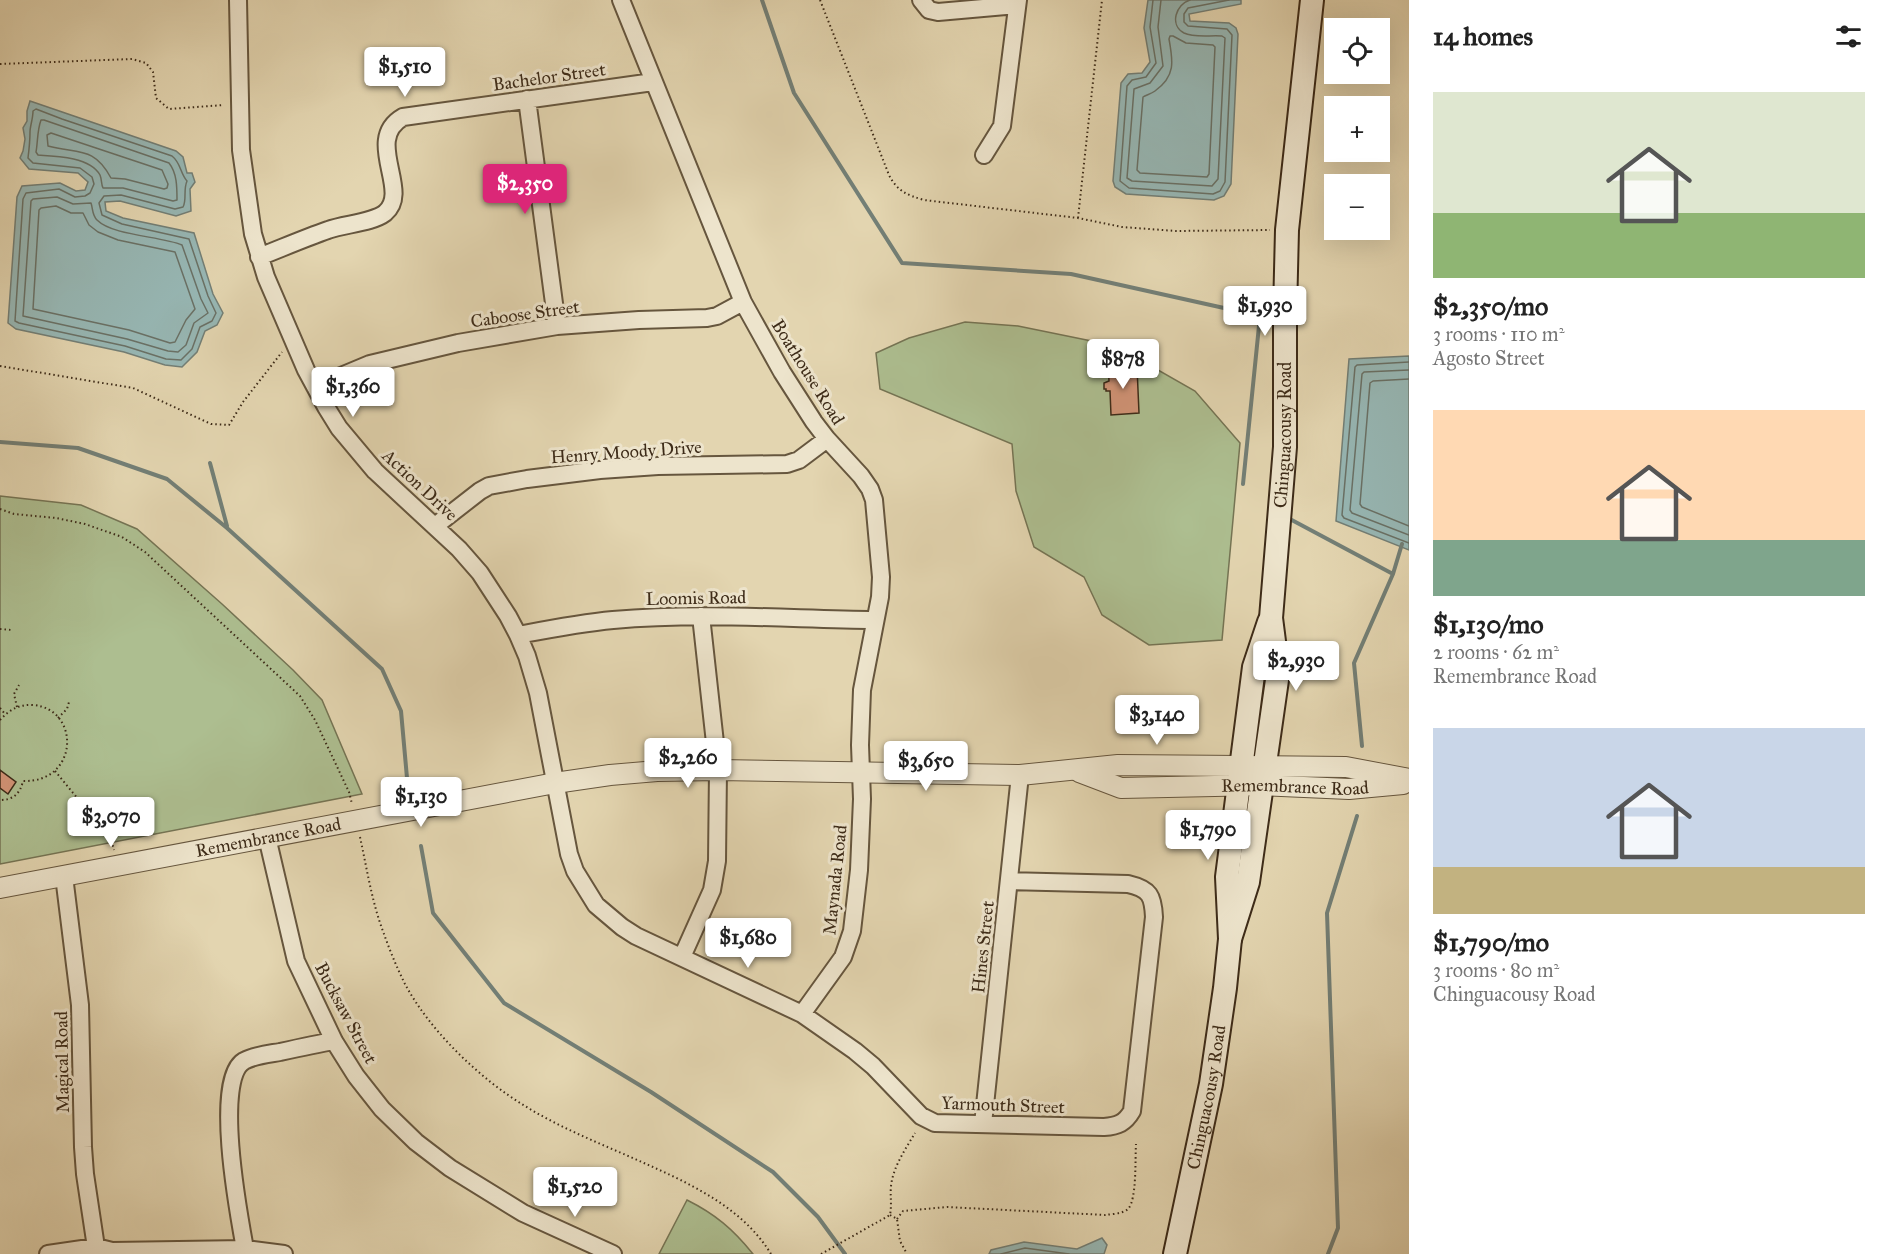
<!DOCTYPE html>
<meta charset="utf-8">
<style>
body{margin:0;font-family:"IM FELL Great Primer",serif;background:#f2f2f2;color:#222;height:100vh;display:flex;flex-direction:column;font-size:22px;white-space:nowrap}
*{box-sizing:border-box;margin:0}
p{font-size:20px;color:#767676}
.icon{flex:none;width:33px;height:33px;fill:none;stroke:currentColor;stroke-width:2;stroke-linecap:round;stroke-linejoin:round}
.map{position:relative;flex:1;overflow:hidden}
.drawer{display:flex;flex-direction:column;background:#fff;width:480px}
.drawer>*{flex:none}
.fabs{position:absolute;left:1324px;top:18px;display:grid;gap:12px}
.fabs a{display:grid;place-items:center;width:66px;height:66px;border-radius:0px;background:#fff;box-shadow:0 6px 24px #0002;font-size:30px}
.price{position:absolute;translate:-50% -51px;padding:0 14px;border-radius:6px;background:#fff;color:#222;font-size:20px;line-height:39px;filter:drop-shadow(0 2px 3px #0008)}
.price::after{content:'';position:absolute;left:50%;top:36px;width:18px;height:14px;margin-left:-9px;background:inherit;clip-path:polygon(0 0,100% 0,50% 100%)}
.price.selected{background:#db2777;color:#fff}
ul{padding:0;list-style:none}
li{display:grid;align-content:center;gap:12px;height:318px;padding:0 24px}
li span{display:grid;place-items:center;height:186px;border-radius:0px;color:#555}
li>.icon{margin-inline-start:auto}
span .icon{width:108px;height:108px;fill:#fffc;stroke-width:1}
li b{font-size:26px}
h2{display:flex;justify-content:space-between;align-items:center;height:72px;padding:0 24px;font-size:26px}
main{display:flex;flex:1;min-height:0}
.map>svg:first-child{display:block}
.green{fill:#adbe90;stroke:#757454;stroke-width:1.5}
.water{fill:#97b7b4;stroke:#737f76;stroke-width:1.5}
.lines{fill:none;stroke-linecap:round;stroke-linejoin:round}
.shore{stroke:#6a7166;stroke-width:1.5}
.stream{stroke:#737f76;stroke-width:4}
.building{fill:#d29477;stroke:#3d2b18;stroke-width:1.5}
.minor-casing{stroke:#66563e;stroke-width:20}
.tertiary-casing{stroke:#66563e;stroke-width:22}
.secondary-casing{stroke:#3d2b18;stroke-width:26}
.path{stroke:#3d2b18;stroke-width:2;stroke-dasharray:1.5 3;stroke-linecap:butt}
.minor{stroke:#ede4cc;stroke-width:16}
.tertiary{stroke:#ede4cc;stroke-width:20}
.secondary{stroke:#ede4cc;stroke-width:22}
.labels{text-anchor:middle;stroke-width:6;stroke-linejoin:round;paint-order:stroke}
.street-label{font-size:18px;fill:#3d2b18;stroke:#ede4cc}
</style>
<main>
<div class="map">
<svg width="1409" height="1254" viewBox="0 0 1409 1254">
<rect width="100%" height="100%" fill="#e3d5b0"/>
<filter id="stains"><feTurbulence type="fractalNoise" baseFrequency=".00333" numOctaves="4"/><feColorMatrix values="0 0 0 0 .2 0 0 0 0 .09 0 0 0 0 .02 0 0 0 .5 -.17"/></filter>
<radialGradient id="worn" r=".72"><stop offset=".6" stop-color="#630" stop-opacity="0"/><stop offset="1" stop-color="#630" stop-opacity=".3"/></radialGradient>
<path class="green" d="M 965,322 L 1018,326 L 1116,346 L 1195,391 L 1240,443 L 1222,640 L 1149,645 L 1102,615 L 1084,577 L 1034,547 L 1016,491 L 1012,444 L 880,389 L 876,353 L 909,338 Z
M 0,496 L 81,505 L 137,529 L 222,604 L 293,670 L 322,700 L 362,794 L 0,864 Z
M 687,1200 C 715,1214 733,1229 753,1254 L 659,1254 Z"/>
<path class="water" d="M 1148,0 L 1241,0 L 1241,4 L 1189,14 L 1190,21 L 1229,23 L 1236,28 L 1238,34 L 1231,184 L 1224,196 L 1214,200 L 1126,194 L 1115,187 L 1113,181 L 1121,83 L 1128,74 L 1142,73 L 1150,62 L 1144,28 Z
M 30,101 L 176,151 L 183,157 L 187,173 L 192,173 L 195,182 L 190,189 L 191,211 L 176,216 L 120,201 L 105,202 L 106,211 L 123,218 L 194,233 L 213,294 L 223,313 L 217,325 L 205,331 L 197,352 L 182,367 L 165,365 L 124,352 L 16,329 L 8,323 L 17,197 L 22,186 L 60,183 L 76,191 L 85,190 L 88,182 L 78,173 L 29,169 L 20,158 L 23,151 L 25,139 L 23,128 L 27,121 L 27,111 Z
M 1409,356 L 1409,550 L 1336,521 L 1349,359 Z
M 1102,1238 L 1107,1245 L 1104,1254 L 989,1254 L 991,1250 L 1024,1242 L 1077,1249 Z"/>
<g class="lines">
<path class="shore" d="M 1153,0 L 1150,27 L 1156,63 L 1146,77 L 1132,80 L 1127,86 L 1120,181 L 1129,188 L 1213,194 L 1220,191 L 1225,182 L 1232,35 L 1227,29 L 1188,26 L 1184,22 L 1184,14 L 1188,8 L 1229,0
M 1161,0 L 1158,27 L 1163,66 L 1150,83 L 1134,89 L 1127,178 L 1132,181 L 1212,186 L 1218,179 L 1225,38 L 1222,36 C 1211,35 1194,38 1184,33 C 1169,25 1176,4 1190,0
M 1170,36 L 1173,36 L 1186,43 L 1213,45 L 1215,47 L 1209,174 L 1207,177 L 1140,173 L 1137,170 L 1143,97 C 1146,95 1151,94 1155,91 C 1176,76 1173,61 1169,39 Z
M 36,109 L 62,119 L 172,156 C 181,163 180,173 187,181 C 183,190 187,200 183,207 L 175,209 L 121,195 L 104,196 L 99,203 L 102,215 L 122,224 L 189,239 L 208,296 L 216,313 L 212,321 L 200,327 L 192,349 L 181,360 L 166,359 L 125,346 L 19,323 L 15,321 L 23,199 L 26,193 L 59,189 L 75,197 L 85,196 L 90,193 L 94,184 L 92,177 L 80,168 L 33,163 L 28,158 C 29,150 30,141 30,132 C 30,126 33,119 33,111 Z
M 41,120 L 44,120 L 169,163 C 177,173 177,187 177,200 L 173,201 L 123,188 L 103,188 C 101,184 102,180 100,175 C 90,157 56,156 38,155 L 36,152 C 38,141 37,131 41,120 Z
M 51,133 L 162,170 L 168,184 L 167,188 L 164,189 L 125,179 L 111,178 C 94,146 78,154 48,146 L 47,135 Z
M 57,197 L 73,204 L 91,203 C 93,209 92,215 97,220 C 113,236 161,236 182,245 L 201,299 L 208,313 L 194,323 L 186,345 L 178,352 L 168,351 L 127,339 L 23,316 L 31,201 L 33,199 Z
M 56,206 L 71,213 L 83,213 L 89,225 L 98,232 L 118,240 L 175,252 L 195,309 L 186,320 L 175,342 L 170,343 L 129,330 L 33,309 L 39,210 L 41,208 Z
M 1409,362 L 1357,365 L 1355,367 L 1342,515 L 1344,518 L 1409,543
M 1409,370 L 1364,372 L 1362,374 L 1350,510 L 1352,513 L 1409,535
M 1409,379 L 1373,381 L 1370,383 L 1360,504 L 1362,507 L 1409,526
M 1001,1254 L 1025,1248 L 1069,1254"/>
<path class="stream" d="M 762,0 L 794,93 L 902,263 L 1071,274 L 1233,310
M 0,442 L 78,448 L 167,479 L 227,528 L 382,669 L 401,711 L 407,778
M 210,463 L 227,526
M 1243,484 L 1260,316 L 1258,315
M 1288,518 L 1393,574
M 1362,746 L 1354,663 L 1393,574 L 1402,544
M 421,846 L 433,913 L 504,1003 L 651,1092 L 773,1172 L 818,1217 L 845,1254
M 1328,1254 L 1338,1228 L 1327,913 L 1357,816"/>
</g>
<path class="building" d="M 1117,361 L 1117,368 L 1137,367 L 1139,413 L 1111,415 L 1110,391 L 1106,391 L 1106,389 L 1104,389 L 1104,383 L 1109,381 L 1108,362 Z
M 0,770 L 16,782 L 8,794 L 0,788 Z"/>
<g class="lines">
<g class="minor-casing">
<path id="minor" d="M 238,0 L 241,150 L 253,234 L 266,277 L 306,370 L 326,407 L 339,428 L 375,471 L 459,549 L 480,573 L 508,616 L 518,635 L 527,656 L 538,693 L 569,854 L 575,871 L 596,905 L 622,927 L 636,936 L 802,1014 L 855,1051 L 873,1066 L 921,1116 L 935,1123 L 1104,1127 C 1118,1126 1125,1123 1132,1111 L 1154,917 C 1153,896 1150,889 1128,884 L 1009,881
M 621,0 L 743,302 L 782,372 L 814,422 L 827,439 L 861,476 L 870,489 L 874,500 L 881,577 L 880,597 L 862,690 L 860,745 L 862,799 L 859,870 L 852,931 L 843,957 L 802,1014
M 921,0 L 929,10 L 938,12 L 1017,5
M 527,99 L 557,326
M 984,155 L 1002,126 L 1018,0
M 259,257 C 282,248 305,238 328,230 C 344,224 372,223 385,213 C 412,191 363,140 403,117 L 653,82
M 315,387 L 370,364 L 458,343 L 557,326 L 639,320 L 707,318 L 717,316 L 743,302
M 435,526 L 480,491 L 489,486 L 527,479 L 600,470 L 658,466 L 787,464 L 799,460 L 827,439
M 518,635 C 550,629 581,623 613,620 C 700,612 788,619 875,620
M 267,837 L 296,961 L 334,1041 L 356,1076 L 382,1109 L 416,1142 L 450,1168 L 523,1213 L 613,1254
M 64,876 L 80,1005 L 83,1147 L 85,1174 L 97,1254
M 682,957 L 712,890 L 717,861 L 718,770 L 701,616
M 983,1124 L 1020,775
M 245,1249 C 239,1216 213,1079 244,1061 C 255,1055 268,1054 280,1052 C 298,1048 316,1044 334,1041
M 48,1254 L 96,1247 L 112,1251 L 245,1249 L 284,1254"/>
</g>
<g class="tertiary-casing">
<g id="tertiary">
<path id="s1" d="M 1079,772 L 1121,788 L 1261,785 L 1349,789 L 1403,784"/>
<path id="s2" d="M 0,888 L 555,783 L 610,775 L 657,771 L 718,770 L 1020,775 L 1118,765 L 1346,767 L 1409,779"/>
</g>
</g>
<g class="secondary-casing">
<g id="secondary">
<path id="s3" d="M 1230,939 L 1248,882 L 1278,673 L 1271,618 L 1285,447 L 1285,312 L 1287,230 L 1312,0"/>
<path id="s4" d="M 1175,1254 L 1211,1084 L 1225,988 L 1230,939 L 1227,877 L 1254,667 L 1269,622"/>
</g>
</g>
<path class="path" d="M 820,0 L 889,175 C 897,191 907,195 924,200 L 1078,218 L 1122,227 L 1176,231 L 1270,230
M 0,64 L 132,59 L 146,63 L 153,72 L 156,98 L 169,109 L 224,105
M 1078,218 L 1102,0
M 0,366 L 133,388 L 211,424 L 229,425 L 243,402 L 282,352
M 0,509 L 14,514 L 56,518 L 85,524 L 122,537 L 145,552 L 300,696 L 315,720 L 349,792 L 352,804
M 0,629 L 12,630
M 17,707 L 14,694 L 19,685
M 0,708 L 5,714
M 58,718 L 67,709 L 69,702
M 0,720 C 9,710 19,704 33,705 C 81,709 79,783 23,781 C 20,794 13,800 0,800
M 55,771 L 111,839 L 114,850
M 360,837 C 367,869 372,903 384,934 C 390,951 397,968 405,984 C 430,1031 480,1079 525,1106 C 562,1129 604,1145 644,1163 C 691,1184 743,1208 771,1254
M 890,1215 L 897,1219 L 900,1241 L 907,1254
M 897,1219 L 903,1211 L 947,1207 L 1105,1215 C 1112,1214 1122,1214 1128,1209 C 1137,1200 1135,1158 1136,1144
M 821,1254 L 890,1215 C 892,1205 890,1196 891,1186 C 893,1167 905,1150 915,1133"/>
<use href="#minor" class="minor"/>
<use href="#tertiary" class="tertiary"/>
<use href="#secondary" class="secondary"/>
</g>
<g class="labels">
<g class="street-label">
<text transform="translate(549 77) rotate(-8)" y="6">Bachelor Street</text>
<text transform="translate(525 314) rotate(-8)" y="6">Caboose Street</text>
<text transform="translate(808 372) rotate(58)" y="6">Boathouse Road</text>
<text dy="6" stroke="none"><textPath href="#s3" startOffset="510">Chinguacousy Road</textPath></text>
<text transform="translate(626 452) rotate(-4)" y="6">Henry Moody Drive</text>
<text transform="translate(420 485) rotate(43)" y="6">Action Drive</text>
<text transform="translate(696 598) rotate(-1)" y="6">Loomis Road</text>
<text dy="6" stroke="none"><textPath href="#s1" startOffset="219">Remembrance Road</textPath></text>
<text dy="6" stroke="none"><textPath href="#s2" startOffset="273">Remembrance Road</textPath></text>
<text transform="translate(835 880) rotate(-84)" y="6">Maynada Road</text>
<text transform="translate(983 947) rotate(-84)" y="6">Hines Street</text>
<text transform="translate(346 1013) rotate(62)" y="6">Bucksaw Street</text>
<text transform="translate(62 1062) rotate(-91)" y="6">Magical Road</text>
<text dy="6" stroke="none"><textPath href="#s4" startOffset="160">Chinguacousy Road</textPath></text>
<text transform="translate(1003 1105) rotate(2)" y="6">Yarmouth Street</text>
</g>
</g>
<rect width="100%" height="100%" filter="url(#stains)"/>
<rect width="100%" height="100%" fill="url(#worn)"/>
</svg>
<div class="fabs">
<a><svg class="icon" aria-label="locate" viewBox="0 0 24 24"><circle cx="12" cy="12" r="6"/><path d="M12 2v4M12 18v4M2 12h4M18 12h4"/></svg></a>
<a>+</a>
<a>−</a>
</div>
<b class="price" style="left:405px;top:98px">$1,510</b>
<b class="price selected" style="left:525px;top:215px">$2,350</b>
<b class="price" style="left:1265px;top:337px">$1,930</b>
<b class="price" style="left:1123px;top:390px">$878</b>
<b class="price" style="left:353px;top:418px">$1,360</b>
<b class="price" style="left:1296px;top:692px">$2,930</b>
<b class="price" style="left:1157px;top:746px">$3,140</b>
<b class="price" style="left:688px;top:789px">$2,260</b>
<b class="price" style="left:926px;top:792px">$3,650</b>
<b class="price" style="left:421px;top:828px">$1,130</b>
<b class="price" style="left:111px;top:848px">$3,070</b>
<b class="price" style="left:1208px;top:861px">$1,790</b>
<b class="price" style="left:748px;top:969px">$1,680</b>
<b class="price" style="left:575px;top:1218px">$1,520</b>
</div>
<section class="drawer">
<h2>14 homes<svg class="icon" aria-label="filters" viewBox="0 0 24 24"><path d="M4 7h16M4 17h16"/><circle cx="9" cy="7" r="2"/><circle cx="15" cy="17" r="2"/></svg></h2>
<ul>
<li><span style="background:linear-gradient(#dfe7d0 65%,#8fb573 0)"><svg class="icon" aria-label="home" viewBox="0 0 24 24"><path d="M3 11l9-7 9 7M6 9v11h12V9"/></svg></span><div><b>$2,350/mo</b><p>3 rooms · 110 m²</p><p>Agosto Street</p></div></li>
<li><span style="background:linear-gradient(#ffd9b3 70%,#7fa58c 0)"><svg class="icon" aria-label="home" viewBox="0 0 24 24"><path d="M3 11l9-7 9 7M6 9v11h12V9"/></svg></span><div><b>$1,130/mo</b><p>2 rooms · 62 m²</p><p>Remembrance Road</p></div></li>
<li><span style="background:linear-gradient(#c9d6e8 75%,#c2b280 0)"><svg class="icon" aria-label="home" viewBox="0 0 24 24"><path d="M3 11l9-7 9 7M6 9v11h12V9"/></svg></span><div><b>$1,790/mo</b><p>3 rooms · 80 m²</p><p>Chinguacousy Road</p></div></li>
</ul>
</section>
</main>
